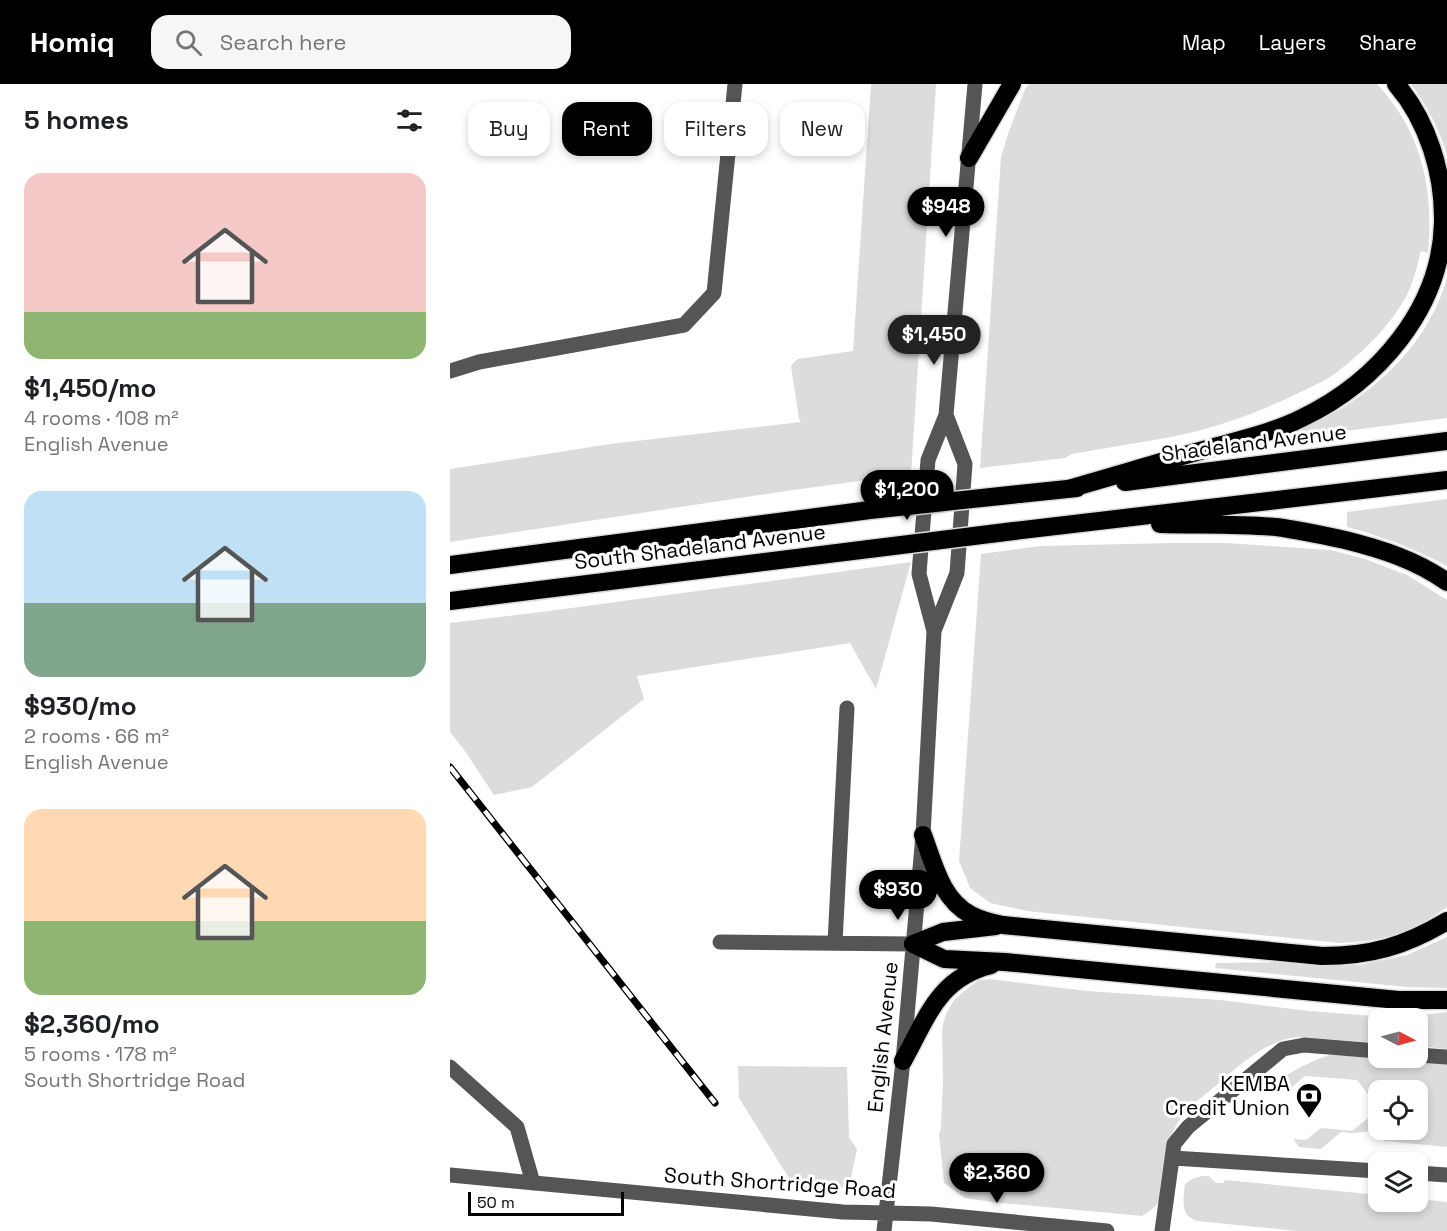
<!DOCTYPE html>
<meta charset="utf-8">
<style>
body{margin:0;font-family:"Space Grotesk",sans-serif;background:#f6f6f6;color:#202124;height:100vh;display:flex;flex-direction:column;font-size:22px;white-space:nowrap}
*{box-sizing:border-box;margin:0}
p{font-size:20px;color:#757577}
.icon{flex:none;width:33px;height:33px;fill:none;stroke:currentColor;stroke-width:2;stroke-linecap:round;stroke-linejoin:round}
.map{position:relative;flex:1;overflow:hidden}
.details{display:flex;flex-direction:column;background:#fff;width:450px}
.details>*{flex:none}
.hud{position:absolute;left:18px;top:18px;width:570px;height:54px;display:flex;gap:12px}
.needle{width:39px;rotate:96deg}
.buttons{position:absolute;left:918px;top:924px;display:grid;gap:12px}
.buttons a{display:grid;place-items:center;width:60px;height:60px;border-radius:12px;background:#fff;box-shadow:0 3px 9px #0003;font-size:30px}
.scale{position:absolute;left:18px;bottom:15px;width:156px;box-sizing:border-box;padding-left:6px;border:3px solid #000;border-top:0;font-size:16px;line-height:21px;white-space:nowrap;color:#000;-webkit-text-stroke:4px #fff;paint-order:stroke}
.price{position:absolute;translate:-50% -51px;padding:0 14px;border-radius:21px;background:#000;color:#fff;font-size:20px;line-height:39px;filter:drop-shadow(0 2px 3px #0008)}
.price::after{content:'';position:absolute;left:50%;top:36px;width:18px;height:14px;margin-left:-9px;background:inherit;clip-path:polygon(0 0,100% 0,50% 100%)}
.price.current{background:#222;color:#fff}
ul{padding:0;list-style:none}
li{display:grid;align-content:center;gap:12px;height:318px;padding:0 24px}
li span{display:grid;place-items:center;height:186px;border-radius:18px;color:#555}
li>.icon{margin-inline-start:auto}
span .icon{width:108px;height:108px;fill:#fffc;stroke-width:1}
li b{font-size:26px}
h2{display:flex;justify-content:space-between;align-items:center;height:72px;padding:0 24px;font-size:26px}
.pill{padding:0 21px;border-radius:18px;background:#fff;box-shadow:0 3px 9px #0003;font-size:21px;line-height:54px}
.pill.current{background:#000;color:#fff}
header{display:flex;align-items:center;gap:36px;box-sizing:border-box;height:84px;padding:0 30px;background:#000;color:#fff}
header strong{font-size:28px}
nav{display:flex;gap:33px;margin-inline-start:auto;font-size:21px}
.search{width:420px;height:54px;background:#f6f6f6;display:flex;align-items:center;gap:15px;box-sizing:border-box;padding:0 21px;border-radius:18px;color:#757577;font-size:22px}
main{display:flex;flex:1;min-height:0}
.map>svg:first-child{display:block}
.green{fill:#dcdcdc}
.lines{fill:none;stroke-linecap:round;stroke-linejoin:round}
.highway-casing{stroke:#dbdbdb;stroke-width:21}
.minor{stroke:#555;stroke-width:15}
.highway{stroke:#000;stroke-width:18}
.rail-casing{stroke:#000;stroke-width:7}
.rail{stroke:#fff;stroke-width:4.5;stroke-dasharray:14;stroke-linecap:butt}
.highway-bridge-casing{stroke:#dbdbdb;stroke-width:21;stroke-linecap:butt}
.highway-bridge{stroke:#000;stroke-width:18}
.labels{text-anchor:middle;stroke-width:6;stroke-linejoin:round;paint-order:stroke}
.street-label{font-size:21px;fill:#000;stroke:#fff}
.poi-label{font-size:21px;fill:#000;stroke:#fff;text-anchor:end}
</style>
<header>
<strong>Homiq</strong>
<div class="search"><svg class="icon" aria-label="search" viewBox="0 0 24 24"><circle cx="10" cy="10" r="6"/><path d="M15 15l6 6"/></svg>Search here</div>
<nav><a>Map</a><a>Layers</a><a>Share</a></nav>
</header>
<main>
<section class="details">
<h2>5 homes<svg class="icon" aria-label="filters" viewBox="0 0 24 24"><path d="M4 7h16M4 17h16"/><circle cx="9" cy="7" r="2"/><circle cx="15" cy="17" r="2"/></svg></h2>
<ul>
<li><span style="background:linear-gradient(#f6c9c9 75%,#8fb573 0)"><svg class="icon" aria-label="home" viewBox="0 0 24 24"><path d="M3 11l9-7 9 7M6 9v11h12V9"/></svg></span><div><b>$1,450/mo</b><p>4 rooms · 108 m²</p><p>English Avenue</p></div></li>
<li><span style="background:linear-gradient(#bfe0f5 60%,#7fa58c 0)"><svg class="icon" aria-label="home" viewBox="0 0 24 24"><path d="M3 11l9-7 9 7M6 9v11h12V9"/></svg></span><div><b>$930/mo</b><p>2 rooms · 66 m²</p><p>English Avenue</p></div></li>
<li><span style="background:linear-gradient(#ffd9b3 60%,#8fb573 0)"><svg class="icon" aria-label="home" viewBox="0 0 24 24"><path d="M3 11l9-7 9 7M6 9v11h12V9"/></svg></span><div><b>$2,360/mo</b><p>5 rooms · 178 m²</p><p>South Shortridge Road</p></div></li>
</ul>
</section>
<div class="map">
<svg width="997" height="1147" viewBox="0 0 997 1147">
<rect width="100%" height="100%" fill="#fff"/>
<path class="green" d="M 421,0 L 486,0 L 461,390 L 336,407 L 0,458 L 0,385 L 160,360 L 351,338 L 349,335 L 341,282 L 344,278 L 348,275 L 403,267 Z
M 579,0 L 927,0 C 972,48 984,105 978,169 L 971,167 C 967,182 964,197 957,211 C 940,242 912,270 883,291 C 874,297 864,301 855,306 C 821,323 785,337 748,347 C 707,357 664,362 622,370 L 615,374 L 530,384 L 551,73 L 559,47 L 575,5 Z
M 961,0 L 997,0 L 997,72 C 990,46 977,22 961,0 Z
M 997,194 L 997,334 L 848,353 L 848,344 C 862,338 878,333 891,325 C 941,293 980,252 997,194 Z
M 997,415 L 997,482 C 963,464 934,453 897,443 L 897,428 Z
M 721,459 L 776,459 L 881,466 L 915,475 L 957,491 L 997,516 L 997,823 C 960,850 934,857 889,859 L 577,827 L 540,819 L 520,804 L 509,777 L 531,470 L 590,462 Z
M 461,478 L 426,605 L 400,559 L 187,592 L 194,615 L 82,703 L 44,711 L 15,667 L 0,648 L 0,539 L 99,527 Z
M 997,853 L 997,904 L 957,903 L 765,884 L 766,879 L 837,878 L 910,881 L 957,871 Z
M 540,895 L 637,907 L 770,916 L 859,927 L 950,934 L 997,928 L 997,965 L 968,962 L 968,934 L 928,934 L 928,959 L 849,953 C 816,956 792,979 768,1000 C 750,1015 731,1028 722,1050 C 716,1063 713,1085 711,1099 C 710,1104 711,1112 709,1117 C 706,1124 698,1128 692,1132 L 542,1118 L 515,1114 L 494,1099 L 489,1051 L 491,1043 L 493,997 L 492,945 L 496,930 L 504,916 L 518,904 L 529,896 Z
M 880,971 L 954,975 L 997,980 L 997,1063 L 934,1057 L 923,1047 L 902,1049 L 891,1048 L 871,1065 L 849,1063 L 843,1055 L 856,1056 L 871,1044 L 902,1047 L 928,1026 L 928,1046 L 968,1046 L 968,1006 L 928,1006 L 928,1023 L 907,996 L 855,992 L 841,1004 L 821,1001 C 840,988 858,978 880,971 Z
M 288,982 L 397,983 L 399,1054 L 407,1065 L 399,1103 L 347,1107 L 289,1014 Z
M 752,1092 L 759,1092 L 766,1099 L 773,1099 L 775,1096 L 928,1111 L 928,1118 L 968,1118 L 968,1115 L 997,1118 L 997,1147 L 847,1147 L 747,1137 C 744,1136 741,1134 738,1132 C 731,1124 734,1110 735,1100 L 742,1095 Z"/>
<g class="lines">
<g class="highway-casing">
<path id="highway" d="M 519,74 L 562,0
M 675,398 L 997,357
M 618,405 C 664,392 710,378 757,365 C 788,356 822,349 852,334 C 927,298 991,225 993,139 C 994,90 978,37 946,0
M 569,410 L 627,404
M 710,440 C 749,441 788,440 826,443 C 849,446 872,451 895,456 C 931,465 966,476 997,498
M 564,447 L 997,396
M 0,481 L 420,426
M 0,517 L 419,465
M 473,751 C 484,780 491,815 521,831 C 531,836 542,839 553,841 L 872,872 C 921,872 955,862 997,837
M 463,860 L 494,875 L 555,878 L 948,916 L 997,916
M 463,860 L 493,848 L 546,842
M 453,977 C 477,934 488,894 541,881"/>
</g>
<path class="minor" d="M 0,287 L 29,278 L 234,241 L 264,209 L 285,0
M 484,547 L 507,489 L 515,380 L 496,331
M 270,858 L 463,860
M 385,859 L 397,624
M 968,971 L 997,973
M 0,983 L 67,1043 L 83,1099
M 723,1074 L 928,1087
M 968,1089 L 997,1091
M 0,1091 L 393,1128 L 481,1130 L 657,1147
M 434,1147 L 453,977 L 473,751 L 484,547 L 469,490 L 478,376 L 496,331 L 525,0
M 712,1147 L 724,1060 L 738,1043 L 833,965 L 854,961 L 928,967"/>
<use href="#highway" class="highway"/>
<g class="rail-casing">
<path id="rail" d="M 0,683 L 265,1019"/>
</g>
<use href="#rail" class="rail"/>
<g class="highway-bridge-casing">
<path id="highway-bridge" d="M 420,426 L 569,410
M 419,465 L 564,447"/>
</g>
<use href="#highway-bridge" class="highway-bridge"/>
</g>
<defs>
<g id="bank-pin" transform="scale(1.35)"><path d="M0 17L-7.5 6A9.5 9.5 0 1 1 7.5 6Z" fill="#000" stroke="#fff"/><path d="M-6-4H6V4H-6ZM0-2.3a2.3 2.3 0 1 0 0 4.6a2.3 2.3 0 1 0 0-4.6Z" fill="#fff"/></g>
</defs>
<g fill-rule="evenodd">
<use href="#bank-pin" x="859" y="1012"/>
</g>
<g class="labels">
<g class="street-label">
<text transform="translate(804 359) rotate(-7)" y="7">Shadeland Avenue</text>
<text transform="translate(250 463) rotate(-7)" y="7">South Shadeland Avenue</text>
<text transform="translate(433 953) rotate(-84)" y="7">English Avenue</text>
<text transform="translate(330 1099) rotate(4)" y="7">South Shortridge Road</text>
</g>
<g class="poi-label">
<text x="840" y="1007">KEMBA<tspan x="840" dy="24">Credit Union</tspan></text>
</g>
</g>
</svg>
<div class="buttons">
<a><svg class="needle" viewBox="-14 -14 28 28"><path d="M0-13l5 13h-10z" fill="#e53935"/><path d="M0 13l5-13h-10z" fill="#757577"/></svg></a>
<a><svg class="icon" aria-label="locate" viewBox="0 0 24 24"><circle cx="12" cy="12" r="6"/><path d="M12 2v4M12 18v4M2 12h4M18 12h4"/></svg></a>
<a><svg class="icon" aria-label="layers" viewBox="0 0 24 24"><path d="M12 4l9 5-9 5-9-5zM3 14l9 5 9-5"/></svg></a>
</div>
<div class="scale">50 m</div>
<b class="price" style="left:496px;top:154px">$948</b>
<b class="price current" style="left:484px;top:282px">$1,450</b>
<b class="price" style="left:457px;top:437px">$1,200</b>
<b class="price" style="left:448px;top:837px">$930</b>
<b class="price" style="left:547px;top:1120px">$2,360</b>
<div class="hud">
<a class="pill">Buy</a>
<a class="pill current">Rent</a>
<a class="pill">Filters</a>
<a class="pill">New</a>
</div>
</div>
</main>
